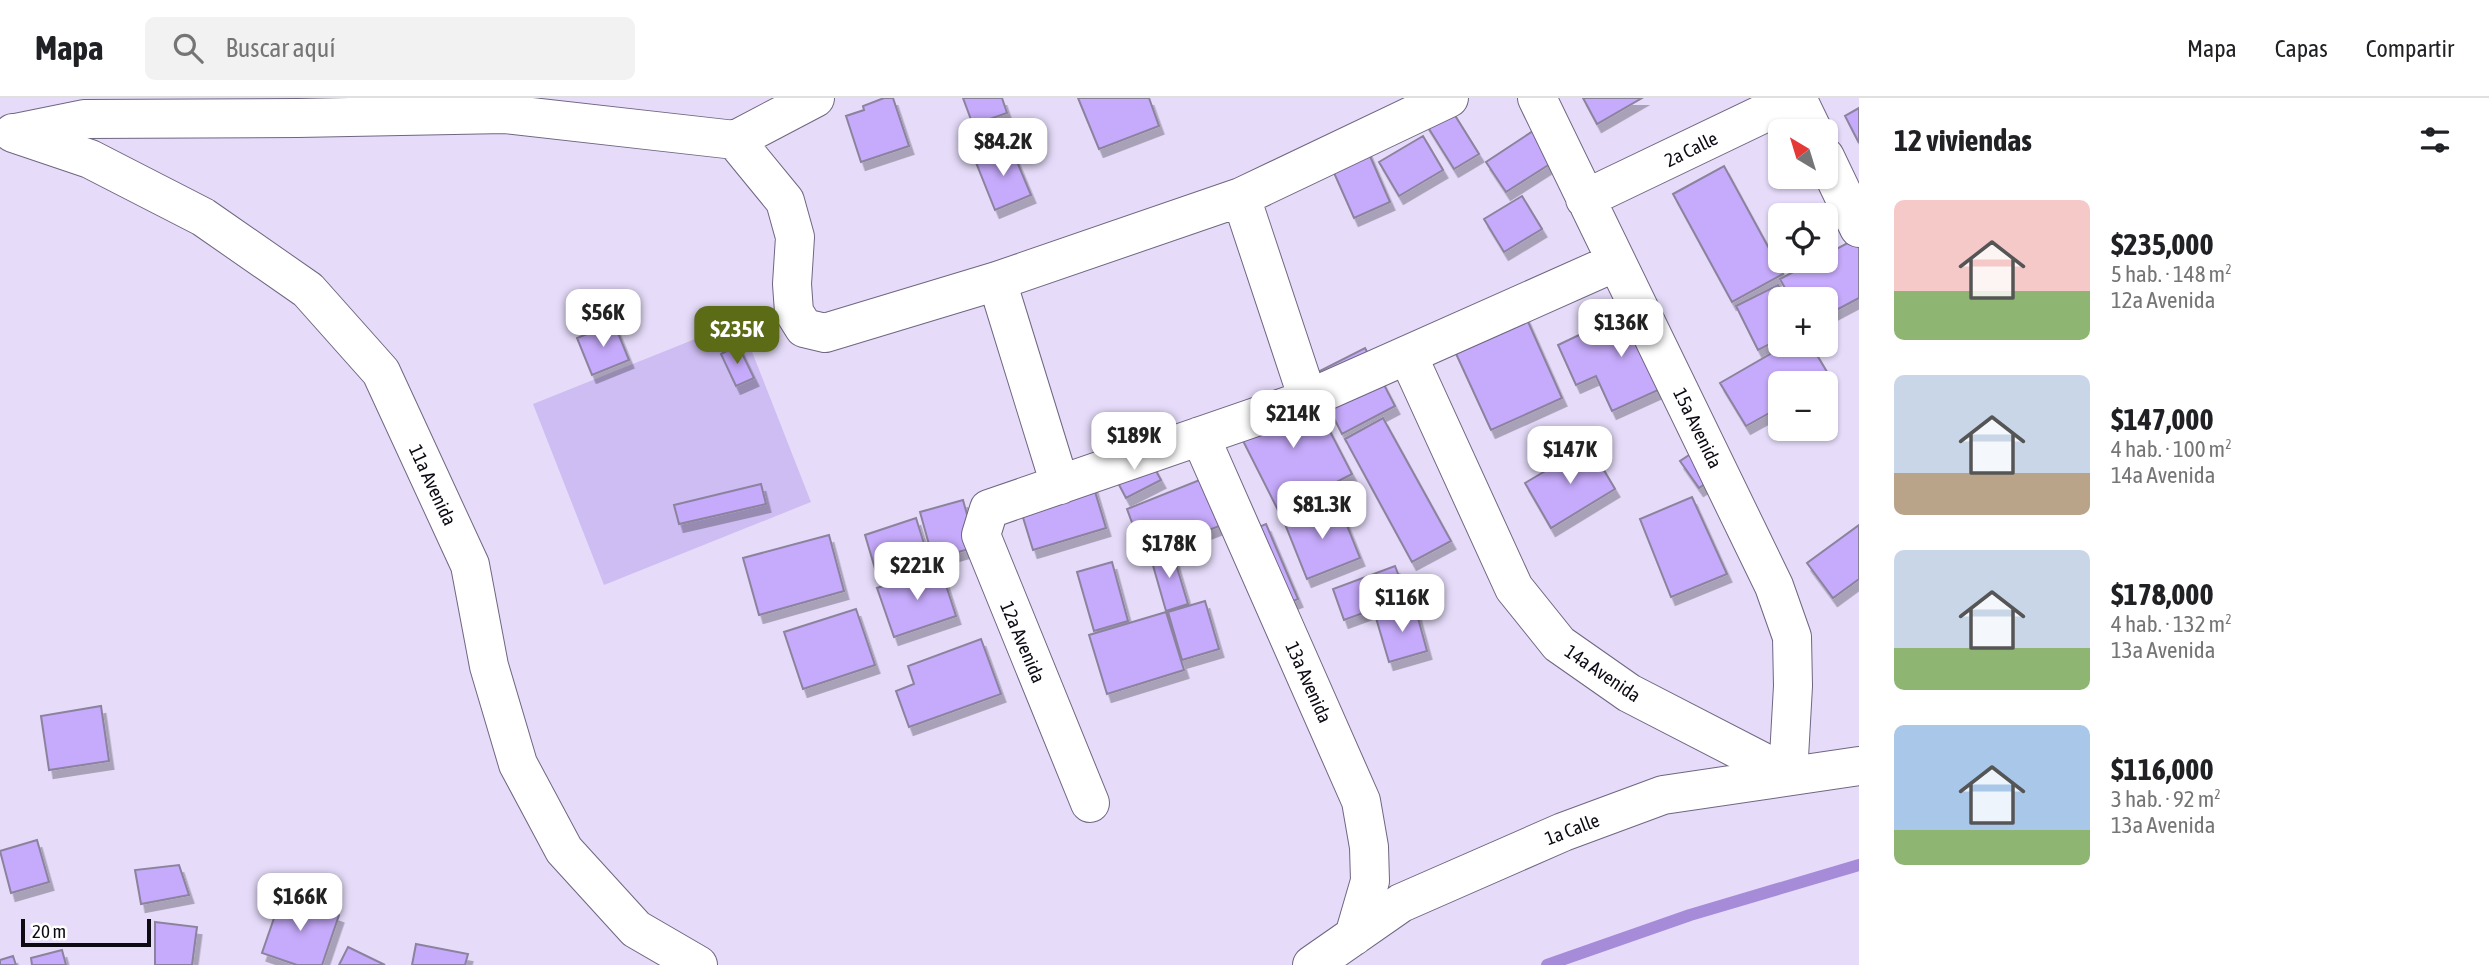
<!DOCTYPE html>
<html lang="es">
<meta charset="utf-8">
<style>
body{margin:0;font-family:"Asap Condensed",sans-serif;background:#f2f2f2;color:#202124;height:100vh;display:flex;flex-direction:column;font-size:26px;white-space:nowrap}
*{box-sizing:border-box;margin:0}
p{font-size:23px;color:#757577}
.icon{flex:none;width:38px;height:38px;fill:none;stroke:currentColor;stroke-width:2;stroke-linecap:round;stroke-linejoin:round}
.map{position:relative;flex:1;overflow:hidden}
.drawer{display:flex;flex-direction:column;background:#fff;width:630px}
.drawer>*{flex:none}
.needle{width:46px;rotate:322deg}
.buttons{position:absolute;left:1768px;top:21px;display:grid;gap:14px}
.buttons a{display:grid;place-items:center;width:70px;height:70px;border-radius:10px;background:#fff;box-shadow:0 2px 5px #0004;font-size:35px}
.scale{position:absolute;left:21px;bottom:18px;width:130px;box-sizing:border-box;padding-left:7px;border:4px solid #0e0a14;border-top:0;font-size:19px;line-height:24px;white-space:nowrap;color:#0e0a14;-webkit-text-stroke:5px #fff;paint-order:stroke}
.price{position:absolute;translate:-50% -60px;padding:0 16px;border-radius:14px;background:#fff;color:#222;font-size:23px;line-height:46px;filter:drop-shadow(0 2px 4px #0008)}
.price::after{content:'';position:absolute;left:50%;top:42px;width:21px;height:16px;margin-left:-10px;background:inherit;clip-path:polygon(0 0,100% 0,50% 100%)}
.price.on{background:#5c6b16;color:#fff}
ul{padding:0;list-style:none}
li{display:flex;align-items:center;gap:21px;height:175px;padding:0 35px}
li span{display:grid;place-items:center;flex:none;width:196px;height:140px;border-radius:10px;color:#555}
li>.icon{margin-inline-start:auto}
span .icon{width:84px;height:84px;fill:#fffc;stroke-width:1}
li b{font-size:30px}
h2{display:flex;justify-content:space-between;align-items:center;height:84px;padding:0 35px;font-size:30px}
header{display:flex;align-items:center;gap:42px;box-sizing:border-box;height:98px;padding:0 35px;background:#fff;border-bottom:2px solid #e0e0e0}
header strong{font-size:33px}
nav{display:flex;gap:38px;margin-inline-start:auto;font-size:24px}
.search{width:490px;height:63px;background:#f2f2f2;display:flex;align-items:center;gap:18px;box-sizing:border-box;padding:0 24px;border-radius:10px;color:#757577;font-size:26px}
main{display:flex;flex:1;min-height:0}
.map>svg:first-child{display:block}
.green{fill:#cebdf3}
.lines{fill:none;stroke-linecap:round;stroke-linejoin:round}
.stream{stroke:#a68bd9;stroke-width:12}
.building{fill:#c6aafb;stroke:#8b839e;stroke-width:2;filter:url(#shadow)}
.minor-casing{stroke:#6f6681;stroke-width:40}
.minor{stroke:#fff;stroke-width:38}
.labels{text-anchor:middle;stroke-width:5;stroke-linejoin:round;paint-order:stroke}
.street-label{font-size:19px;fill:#0e0a14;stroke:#fff}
</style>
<header>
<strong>Mapa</strong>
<div class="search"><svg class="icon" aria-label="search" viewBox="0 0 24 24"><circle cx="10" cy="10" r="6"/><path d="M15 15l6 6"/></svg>Buscar aquí</div>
<nav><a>Mapa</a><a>Capas</a><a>Compartir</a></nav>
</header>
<main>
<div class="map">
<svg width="1859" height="867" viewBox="0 0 1859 867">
<defs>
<filter id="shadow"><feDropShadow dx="4.5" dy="8" stdDeviation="0" flood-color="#0004"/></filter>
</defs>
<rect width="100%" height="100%" fill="#e6dcfa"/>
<path class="green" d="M 740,223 L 811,404 L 604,487 L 533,306 Z"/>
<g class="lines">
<path class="stream" d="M 1547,867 L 1690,817 L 1859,767"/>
</g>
<path class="building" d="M 884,0 L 893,0 L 909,48 L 861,64 L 846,18 L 864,12 L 863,8 Z
M 963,0 L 1002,0 L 1007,15 L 973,27 Z
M 1078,0 L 1149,0 L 1159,28 L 1099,51 Z
M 1583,0 L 1642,0 L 1597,26 Z
M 1446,3 L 1479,56 L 1454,71 L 1421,18 Z
M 1859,10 L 1859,45 L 1845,18 Z
M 1533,33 L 1553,64 L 1506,94 L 1486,64 Z
M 1360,35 L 1390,104 L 1354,120 L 1323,50 Z
M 1423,38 L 1443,72 L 1399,98 L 1379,64 Z
M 1010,47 L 1031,97 L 995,112 L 975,62 Z
M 1724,68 L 1783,176 L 1732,204 L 1673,96 Z
M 1522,98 L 1542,131 L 1504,154 L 1484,121 Z
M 1859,139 L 1859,200 L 1825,218 L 1825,201 L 1791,201 L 1780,181 L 1814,163 L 1825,163 L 1825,157 Z
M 1778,187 L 1785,201 L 1780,201 L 1780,241 L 1758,252 L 1736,208 Z
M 1513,190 L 1562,300 L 1491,332 L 1441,223 Z
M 1642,207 L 1678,283 L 1612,313 L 1596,278 L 1576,287 L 1558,247 Z
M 614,225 L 629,262 L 592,277 L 577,240 Z
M 738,247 L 754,280 L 736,288 L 721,256 Z
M 1786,247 L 1811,247 L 1830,279 L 1820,285 L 1780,285 L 1780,309 L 1746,328 L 1720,285 Z
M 1365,250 L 1395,308 L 1342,336 L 1312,277 Z
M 1307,289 L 1352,376 L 1279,414 L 1235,327 Z
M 1383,320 L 1451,443 L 1412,464 L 1345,341 Z
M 1709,344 L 1727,371 L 1699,390 L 1680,363 Z
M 1589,347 L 1615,391 L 1551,430 L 1525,385 Z
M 1143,349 L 1161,382 L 1126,400 L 1108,366 Z
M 1217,375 L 1235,422 L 1144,457 L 1127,411 Z
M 1090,377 L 1106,430 L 1033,452 L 1017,400 Z
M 761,386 L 766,406 L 679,426 L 674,407 Z
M 1692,399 L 1727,476 L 1671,499 L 1640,421 Z
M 963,402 L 976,449 L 933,461 L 920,414 Z
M 1338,405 L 1360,460 L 1307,481 L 1285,426 Z
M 916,420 L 931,468 L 879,484 L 865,437 Z
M 1266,426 L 1298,501 L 1268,513 L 1237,438 Z
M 1859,427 L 1859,481 L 1833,500 L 1807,465 Z
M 829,437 L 844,493 L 759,517 L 743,460 Z
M 1171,450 L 1188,506 L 1166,513 L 1150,457 Z
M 1112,464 L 1128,523 L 1094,533 L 1077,474 Z
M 1395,468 L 1407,499 L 1344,522 L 1333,491 Z
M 940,469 L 956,518 L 894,539 L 877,490 Z
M 1205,503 L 1219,551 L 1182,562 L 1168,514 Z
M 1415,509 L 1427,553 L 1389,564 L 1376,520 Z
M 856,511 L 875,567 L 803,591 L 784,534 Z
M 1166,514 L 1184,572 L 1107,596 L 1089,537 Z
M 981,541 L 1001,596 L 909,629 L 896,593 L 914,586 L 908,568 Z
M 101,608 L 109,663 L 49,672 L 41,618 Z
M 37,742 L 49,784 L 11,795 L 0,753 Z
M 179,767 L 189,797 L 141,806 L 135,772 Z
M 282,797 L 339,817 L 322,867 L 297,867 L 262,855 Z
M 155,824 L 197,829 L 192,867 L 155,867 Z
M 416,846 L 468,856 L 465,867 L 412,867 Z
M 348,849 L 385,867 L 339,867 Z
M 62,852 L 66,867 L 32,867 L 31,860 Z
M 13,858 L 16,867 L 0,867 L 0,862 Z"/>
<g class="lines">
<g class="minor-casing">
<path id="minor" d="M 1797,0 L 1813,33
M 13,35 L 90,61 L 203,119 L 308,192 L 381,274 L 470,467 L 489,568 L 518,666 L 564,752 L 636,831 L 698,867
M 15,35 L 84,21 L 298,20 L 505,16 L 735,42 L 815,0
M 735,42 L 785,103 L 795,139 L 792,186 L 794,214 L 804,230 L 825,235 L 997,183 L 1241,99 L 1449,0
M 1825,59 L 1859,130
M 1241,99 L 1308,301
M 1585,101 L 1796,0
M 997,183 L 1060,387
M 1408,258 L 1514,490 L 1559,546 L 1629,595 L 1788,677 L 1793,588 L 1792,539 L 1774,488 L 1537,0
M 1200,338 L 1361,703 L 1369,749 L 1370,783 L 1354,838
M 1090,705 L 981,437 L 989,411 L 1308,301 L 1616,164
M 1312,867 L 1401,805 L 1563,734 L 1663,697 L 1859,668"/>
</g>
<use href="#minor" class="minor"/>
</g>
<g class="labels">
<g class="street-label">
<text transform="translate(1691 51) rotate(-26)" y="7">2a Calle</text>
<text transform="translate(1698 330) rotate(64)" y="7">15a Avenida</text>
<text transform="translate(433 387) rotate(65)" y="7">11a Avenida</text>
<text transform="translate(1023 544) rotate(67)" y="7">12a Avenida</text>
<text transform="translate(1603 575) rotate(34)" y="7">14a Avenida</text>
<text transform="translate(1309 584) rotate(66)" y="7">13a Avenida</text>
<text transform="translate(1572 731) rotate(-21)" y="7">1a Calle</text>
</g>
</g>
</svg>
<div class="buttons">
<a><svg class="needle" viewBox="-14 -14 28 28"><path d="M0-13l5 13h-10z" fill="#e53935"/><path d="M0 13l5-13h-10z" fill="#757577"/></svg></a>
<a><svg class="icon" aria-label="locate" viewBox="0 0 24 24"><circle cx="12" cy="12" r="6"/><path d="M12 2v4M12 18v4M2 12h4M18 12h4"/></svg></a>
<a>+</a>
<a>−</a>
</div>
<div class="scale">20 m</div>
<b class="price" style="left:1003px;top:80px">$84.2K</b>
<b class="price" style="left:603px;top:251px">$56K</b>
<b class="price" style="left:1621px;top:261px">$136K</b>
<b class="price on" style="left:737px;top:268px">$235K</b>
<b class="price" style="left:1293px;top:352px">$214K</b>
<b class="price" style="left:1134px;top:374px">$189K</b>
<b class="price" style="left:1570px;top:388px">$147K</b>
<b class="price" style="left:1322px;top:443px">$81.3K</b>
<b class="price" style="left:1169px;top:482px">$178K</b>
<b class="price" style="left:917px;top:504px">$221K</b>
<b class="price" style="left:1402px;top:536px">$116K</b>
<b class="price" style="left:300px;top:835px">$166K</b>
</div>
<section class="drawer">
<h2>12 viviendas<svg class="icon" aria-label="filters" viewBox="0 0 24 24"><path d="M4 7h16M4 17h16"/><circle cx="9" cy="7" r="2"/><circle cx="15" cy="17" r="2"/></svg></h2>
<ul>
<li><span style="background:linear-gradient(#f6c9c9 65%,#8fb573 0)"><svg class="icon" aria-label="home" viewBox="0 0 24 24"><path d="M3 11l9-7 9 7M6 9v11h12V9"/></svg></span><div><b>$235,000</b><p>5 hab. · 148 m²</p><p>12a Avenida</p></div></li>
<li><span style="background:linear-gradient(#c9d6e8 70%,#b9a48a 0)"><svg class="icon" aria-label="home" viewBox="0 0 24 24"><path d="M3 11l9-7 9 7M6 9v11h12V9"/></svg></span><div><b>$147,000</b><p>4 hab. · 100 m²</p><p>14a Avenida</p></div></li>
<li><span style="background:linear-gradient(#c9d6e8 70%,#8fb573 0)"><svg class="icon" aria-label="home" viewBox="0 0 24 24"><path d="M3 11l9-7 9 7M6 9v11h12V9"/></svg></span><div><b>$178,000</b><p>4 hab. · 132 m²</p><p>13a Avenida</p></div></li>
<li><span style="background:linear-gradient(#a9c7e8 75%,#8fb573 0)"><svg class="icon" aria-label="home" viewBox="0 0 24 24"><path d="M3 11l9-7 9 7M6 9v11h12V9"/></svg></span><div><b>$116,000</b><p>3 hab. · 92 m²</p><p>13a Avenida</p></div></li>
</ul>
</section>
</main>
